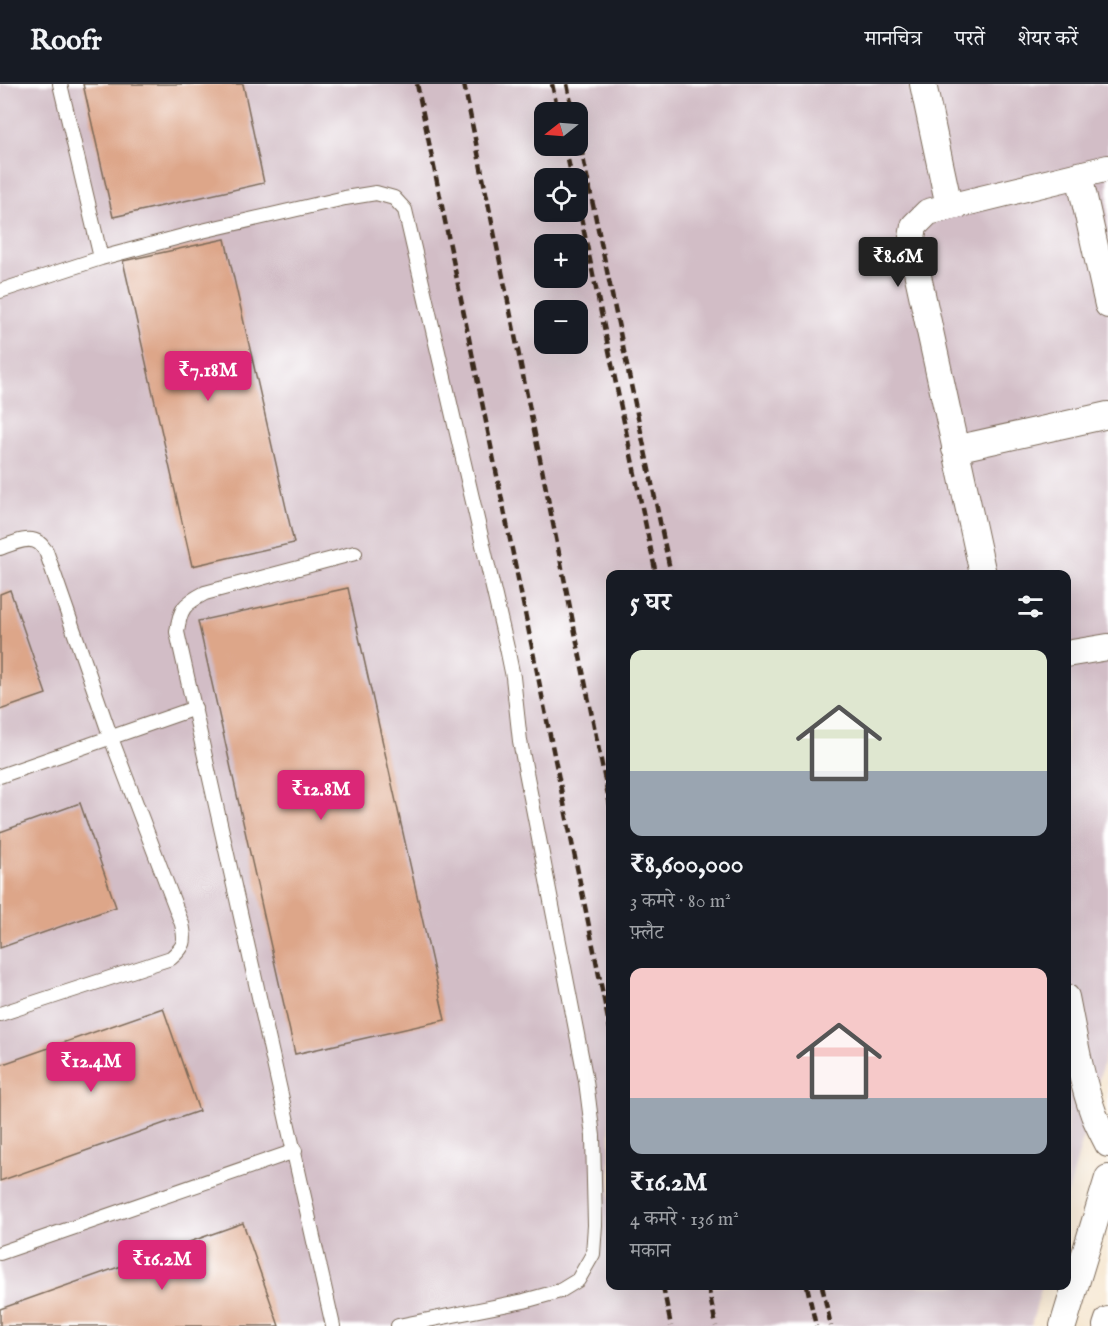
<!DOCTYPE html>
<html lang="hi">
<meta charset="utf-8">
<style>
body{margin:0;font-family:"IM FELL English","Noto Serif Devanagari",serif;background:#242831;color:#f1f3f6;height:100vh;display:flex;flex-direction:column;font-size:22px;white-space:nowrap}
*{box-sizing:border-box;margin:0}
p{font-size:20px;color:#9ea1a6}
.icon{flex:none;width:33px;height:33px;fill:none;stroke:currentColor;stroke-width:2;stroke-linecap:round;stroke-linejoin:round}
.map{position:relative;flex:1;overflow:hidden}
.panel{position:absolute;left:606px;top:486px;width:465px;height:720px;display:flex;flex-direction:column;background:#171b24;border-radius:12px;box-shadow:0 6px 24px #0002}
.panel>*{flex:none}
.needle{width:39px;rotate:253deg}
.controls{position:absolute;left:534px;top:18px;display:grid;gap:12px}
.controls a{display:grid;place-items:center;width:54px;height:54px;border-radius:12px;background:#171b24;box-shadow:0 6px 24px #0002;font-size:30px}
.price{position:absolute;translate:-50% -51px;padding:0 14px;border-radius:6px;background:#db2777;color:#fff;font-size:20px;line-height:39px;filter:drop-shadow(0 2px 3px #0008)}
.price::after{content:'';position:absolute;left:50%;top:36px;width:18px;height:14px;margin-left:-9px;background:inherit;clip-path:polygon(0 0,100% 0,50% 100%)}
.price.current{background:#222;color:#fff}
ul{padding:0;list-style:none}
li{display:grid;align-content:center;gap:12px;height:318px;padding:0 24px}
li span{display:grid;place-items:center;height:186px;border-radius:12px;color:#555}
li>.icon{margin-inline-start:auto}
span .icon{width:108px;height:108px;fill:#fffc;stroke-width:1}
li b{font-size:26px}
h2{display:flex;justify-content:space-between;align-items:center;height:72px;padding:0 24px;font-size:26px}
header{display:flex;align-items:center;gap:36px;box-sizing:border-box;height:84px;padding:0 30px;background:#171b24;border-bottom:2px solid #363941}
header strong{font-size:28px}
nav{display:flex;gap:33px;margin-inline-start:auto;font-size:21px}
.map>svg:first-child{display:block}
.industrial{fill:#d2bdc6;fill-rule:evenodd}
.building{fill:#dda689}
.lines{fill:none;stroke-linecap:round;stroke-linejoin:round}
.lane-casing{stroke:#7c6a59;stroke-width:16}
.street-casing{stroke:#7c6a59;stroke-width:28}
.lane{stroke:#fff;stroke-width:14}
.street{stroke:#fff;stroke-width:26}
.rail{stroke:#3b2a1e;stroke-width:4.5;stroke-dasharray:9 4.5;stroke-linecap:butt}
</style>
<header>
<strong>Roofr</strong>
<nav><a>मानचित्र</a><a>परतें</a><a>शेयर करें</a></nav>
</header>
<div class="map">
<svg width="1108" height="1242" viewBox="0 0 1108 1242">
<rect width="100%" height="100%" fill="#fff"/>
<filter id="ink" filterUnits="userSpaceOnUse"><feTurbulence type="fractalNoise" baseFrequency=".0167" numOctaves="2"/><feDisplacementMap in="SourceGraphic" scale="12" xChannelSelector="R" yChannelSelector="G"/><feConvolveMatrix kernelMatrix="1 2 1 2 8 2 1 2 1" color-interpolation-filters="sRGB"/></filter>
<filter id="wash" filterUnits="userSpaceOnUse"><feTurbulence type="fractalNoise" baseFrequency=".008" numOctaves="4" result="noise"/><feDisplacementMap in="SourceGraphic" scale="24" xChannelSelector="R" yChannelSelector="G"/><feGaussianBlur stdDeviation="1.35" result="paint"/><feColorMatrix in="noise" values="0 0 0 0 0 0 0 0 0 0 0 0 0 0 0 0 0 1.4 0 .05"/><feComposite in="paint" operator="in"/></filter>
<g filter="url(#wash)">
<rect width="100%" height="100%" fill="#f4e2c7"/>
<path class="industrial" d="M 0,0 L 1108,0 L 1108,962 L 1067,1113 L 1066,490 L 610,490 L 610,1202 L 1042,1202 L 1031,1242 L 0,1242 ZM 544,28 L 578,28 L 578,62 L 544,62 ZM 544,94 L 578,94 L 578,128 L 544,128 ZM 544,160 L 578,160 L 578,194 L 544,194 ZM 544,226 L 578,226 L 578,260 L 544,260 Z"/>
<g id="blocks">
<path class="building" d="M 83,0 L 243,0 L 264,99 L 113,133 Z
M 225,155 L 294,459 L 192,482 L 123,177 Z
M 348,504 L 445,936 L 295,970 L 198,537 Z
M 10,506 L 46,610 L 0,626 L 0,510 Z
M 80,719 L 116,823 L 0,864 L 0,748 Z
M 163,924 L 199,1027 L 0,1097 L 0,981 Z
M 243,1139 L 279,1242 L 0,1242 L 0,1225 Z"/>
</g>
</g>
<g filter="url(#ink)">
<use href="#blocks" fill-opacity="0" stroke="#7c6a59" stroke-width="1.5"/>
<g class="lines">
<g class="lane-casing">
<path id="lane" d="M 60,0 L 101,174
M 0,207 L 101,174 L 202,147 L 345,114 L 376,109 L 394,114 L 405,126 L 507,564 L 513,593 L 520,657 L 586,997 L 593,1052 L 595,1141 L 593,1170 L 578,1196 L 560,1207 L 524,1217 L 398,1242
M 0,464 C 11,460 29,451 39,459 C 42,461 44,465 46,467 L 111,654 L 182,840 C 186,858 185,862 171,874 L 0,930
M 0,692 L 195,624
M 0,1169 L 295,1067
M 333,1242 L 177,548 C 180,524 184,520 205,509 L 355,469"/>
</g>
<g class="street-casing">
<path id="street" d="M 923,0 L 949,122
M 1079,91 L 1108,221
M 955,365 L 1108,331
M 983,490 L 911,160 L 914,142 L 928,128 L 1108,84
M 1066,570 L 1108,563
M 1066,913 C 1074,952 1080,993 1094,1031 C 1098,1041 1103,1050 1108,1060
M 1063,1242 L 1108,1094
M 1106,1242 L 1108,1236"/>
</g>
<use href="#lane" class="lane"/>
<use href="#street" class="street"/>
<path class="rail" d="M 417,0 L 610,945
M 464,0 L 610,721
M 552,0 L 558,28
M 567,0 L 573,28
M 578,50 L 671,490
M 565,62 L 572,94
M 578,119 L 656,490
M 663,1202 L 671,1242
M 708,1202 L 716,1242
M 807,1202 L 816,1242
M 822,1202 L 831,1242"/>
</g>
</g>
</svg>
<div class="controls">
<a><svg class="needle" viewBox="-14 -14 28 28"><path d="M0-13l5 13h-10z" fill="#e53935"/><path d="M0 13l5-13h-10z" fill="#9ea1a6"/></svg></a>
<a><svg class="icon" aria-label="locate" viewBox="0 0 24 24"><circle cx="12" cy="12" r="6"/><path d="M12 2v4M12 18v4M2 12h4M18 12h4"/></svg></a>
<a>+</a>
<a>−</a>
</div>
<b class="price current" style="left:898px;top:204px">₹8.6M</b>
<b class="price" style="left:208px;top:318px">₹7.18M</b>
<b class="price" style="left:321px;top:737px">₹12.8M</b>
<b class="price" style="left:91px;top:1009px">₹12.4M</b>
<b class="price" style="left:162px;top:1207px">₹16.2M</b>
<section class="panel">
<h2>5 घर<svg class="icon" aria-label="filters" viewBox="0 0 24 24"><path d="M4 7h16M4 17h16"/><circle cx="9" cy="7" r="2"/><circle cx="15" cy="17" r="2"/></svg></h2>
<ul>
<li><span style="background:linear-gradient(#dfe7d0 65%,#9aa5b1 0)"><svg class="icon" aria-label="home" viewBox="0 0 24 24"><path d="M3 11l9-7 9 7M6 9v11h12V9"/></svg></span><div><b>₹8,600,000</b><p>3 कमरे · 80 m²</p><p>फ़्लैट</p></div></li>
<li><span style="background:linear-gradient(#f6c9c9 70%,#9aa5b1 0)"><svg class="icon" aria-label="home" viewBox="0 0 24 24"><path d="M3 11l9-7 9 7M6 9v11h12V9"/></svg></span><div><b>₹16.2M</b><p>4 कमरे · 136 m²</p><p>मकान</p></div></li>
</ul>
</section>
</div>
